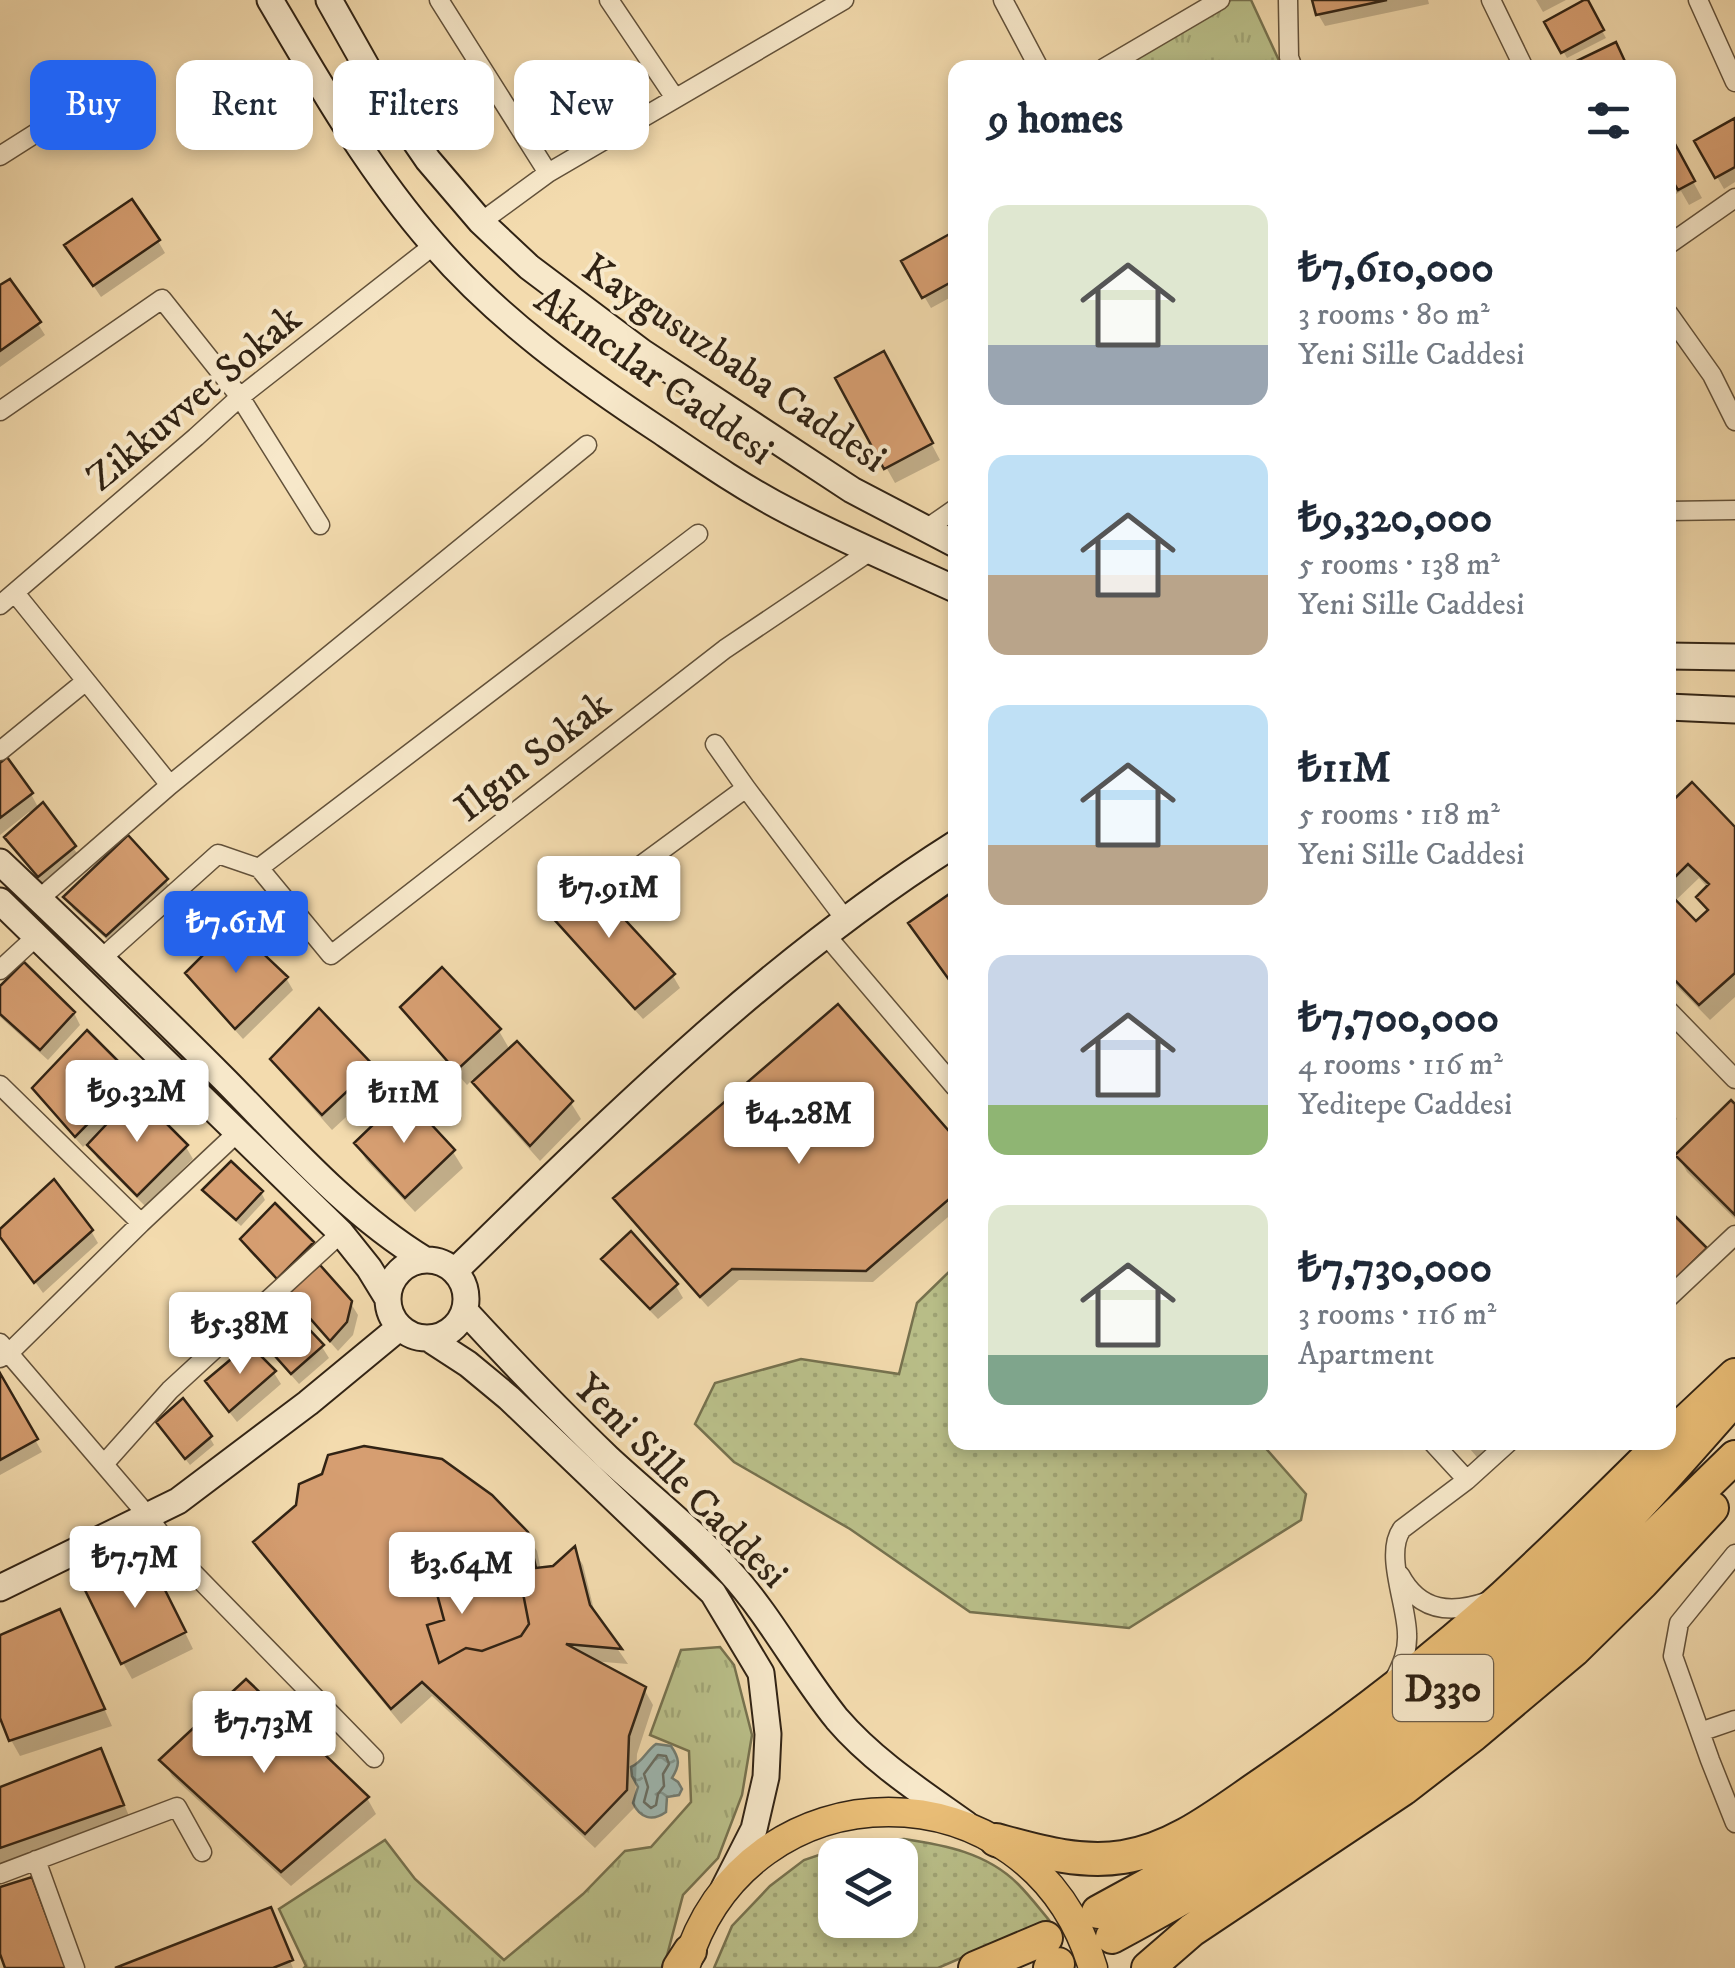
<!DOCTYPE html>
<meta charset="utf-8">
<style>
body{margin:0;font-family:"IM FELL DW Pica",serif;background:#f6f6f7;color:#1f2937;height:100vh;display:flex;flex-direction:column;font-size:38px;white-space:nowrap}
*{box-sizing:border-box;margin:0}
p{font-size:32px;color:#747a83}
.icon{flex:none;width:55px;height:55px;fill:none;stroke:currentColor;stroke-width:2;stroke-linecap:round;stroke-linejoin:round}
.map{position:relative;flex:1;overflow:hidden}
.drawer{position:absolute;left:948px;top:60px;width:728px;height:1390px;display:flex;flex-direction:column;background:#fff;border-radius:20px;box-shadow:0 5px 15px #0003}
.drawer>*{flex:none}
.top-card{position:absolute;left:30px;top:60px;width:768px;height:90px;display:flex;gap:20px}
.buttons{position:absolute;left:818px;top:1838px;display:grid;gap:20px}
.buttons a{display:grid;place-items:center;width:100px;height:100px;border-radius:20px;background:#fff;box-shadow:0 5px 15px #0003;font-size:50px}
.price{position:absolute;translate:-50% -85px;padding:0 22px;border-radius:10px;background:#fff;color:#222;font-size:32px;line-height:65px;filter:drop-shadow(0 2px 5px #0008)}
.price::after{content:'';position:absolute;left:50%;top:60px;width:30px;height:22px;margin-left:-15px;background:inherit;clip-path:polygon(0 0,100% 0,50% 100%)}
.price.selected{background:#2563eb;color:#fff}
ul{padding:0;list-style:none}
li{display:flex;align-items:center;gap:30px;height:250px;padding:0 40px}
li span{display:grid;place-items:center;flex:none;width:280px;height:200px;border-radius:20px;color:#555}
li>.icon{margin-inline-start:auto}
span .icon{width:120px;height:120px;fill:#fffc;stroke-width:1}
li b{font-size:42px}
h2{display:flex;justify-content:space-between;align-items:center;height:120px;padding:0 40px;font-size:42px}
.chip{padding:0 35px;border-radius:20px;background:#fff;box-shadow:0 5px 15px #0003;font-size:35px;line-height:90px}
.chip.selected{background:#2563eb;color:#fff}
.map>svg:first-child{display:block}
.grass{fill:url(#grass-dots);stroke:#76724f;stroke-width:2.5;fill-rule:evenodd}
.park{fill:url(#park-tufts);stroke:#76724f;stroke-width:2.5}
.water{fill:url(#water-ripples);stroke:#727d74;stroke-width:2.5}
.shadow{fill:#0003;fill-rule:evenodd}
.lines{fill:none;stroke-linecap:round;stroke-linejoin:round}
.shore{stroke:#686e64;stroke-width:2.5}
.building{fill:#d69e71;stroke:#312314;stroke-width:2.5}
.street-casing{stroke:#62513a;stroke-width:21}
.secondary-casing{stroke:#312314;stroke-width:29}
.primary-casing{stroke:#312314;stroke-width:31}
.highway-casing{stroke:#312314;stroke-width:36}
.street{stroke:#f7e8ca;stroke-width:18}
.secondary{stroke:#f7e8ca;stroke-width:25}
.primary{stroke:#eabe77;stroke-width:28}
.highway{stroke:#eabe77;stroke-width:32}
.labels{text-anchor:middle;stroke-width:8;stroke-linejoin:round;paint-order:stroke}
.shield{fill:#f7e8ca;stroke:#6c5e4b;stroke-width:2.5}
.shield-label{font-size:38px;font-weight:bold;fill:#312314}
.street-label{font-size:40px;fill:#312314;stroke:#f7e8ca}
</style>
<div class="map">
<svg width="1735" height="1968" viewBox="0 0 1735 1968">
<defs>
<pattern id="grass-dots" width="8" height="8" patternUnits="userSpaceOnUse" patternTransform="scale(2.5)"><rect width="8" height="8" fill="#bac08a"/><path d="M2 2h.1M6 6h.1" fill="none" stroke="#a0a576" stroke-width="1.8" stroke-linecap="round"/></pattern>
<pattern id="park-tufts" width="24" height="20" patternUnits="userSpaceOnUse" patternTransform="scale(2.5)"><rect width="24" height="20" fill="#bac08a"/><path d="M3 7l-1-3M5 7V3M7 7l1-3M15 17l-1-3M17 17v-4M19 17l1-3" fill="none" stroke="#a0a576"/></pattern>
<pattern id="water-ripples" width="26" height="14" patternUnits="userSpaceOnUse" patternTransform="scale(2.5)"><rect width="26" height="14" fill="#9eb9b4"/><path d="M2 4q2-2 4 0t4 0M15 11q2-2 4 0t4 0" fill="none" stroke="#819691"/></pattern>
</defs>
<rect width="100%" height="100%" fill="#f3dbae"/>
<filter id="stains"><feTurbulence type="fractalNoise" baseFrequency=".002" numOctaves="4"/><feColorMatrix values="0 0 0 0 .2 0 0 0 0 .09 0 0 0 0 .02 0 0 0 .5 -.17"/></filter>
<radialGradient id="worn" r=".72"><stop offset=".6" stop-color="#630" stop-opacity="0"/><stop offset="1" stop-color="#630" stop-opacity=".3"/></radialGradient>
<path class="grass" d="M 955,1266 L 955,1442 L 1261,1443 L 1306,1494 L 1301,1520 L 1129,1628 L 970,1612 L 850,1529 L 734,1462 L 695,1424 L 715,1383 L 801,1359 L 899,1374 L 917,1303 Z
M 904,1839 C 945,1845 987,1853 1018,1884 C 1029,1895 1039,1908 1049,1920 L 938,1968 L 714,1968 L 732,1926 L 770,1886 L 804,1860 L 854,1843 ZM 835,1855 L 900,1855 L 900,1920 L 835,1920 Z"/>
<path class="park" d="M 1231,0 L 1251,0 L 1282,67 L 1114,68 Z
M 720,1647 L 734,1665 L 752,1735 L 742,1795 L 718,1858 L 683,1895 L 665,1963 L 661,1968 L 304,1968 L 306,1966 L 279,1909 L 385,1840 L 415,1879 L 504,1960 L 583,1894 L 625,1851 L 651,1847 L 691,1802 L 689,1751 L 650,1735 L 681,1650 Z"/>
<path class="water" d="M 656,1744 L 671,1746 C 680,1759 680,1765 672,1778 L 678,1782 L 682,1789 L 679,1795 L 667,1797 L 666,1812 C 652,1822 640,1818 633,1803 L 638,1787 L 632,1776 L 631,1767 C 643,1762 646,1751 656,1744 Z"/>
<path class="shadow" d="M 1314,0 L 1428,0 L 1429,4 L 1325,26 L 1318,14 Z
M 1536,0 L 1566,0 L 1543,12 Z
M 1586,2 L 1606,38 L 1567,58 L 1547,23 Z
M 1735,121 L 1735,182 L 1724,189 L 1697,142 Z
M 1668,136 L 1702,198 L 1689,205 L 1681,191 L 1668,199 Z
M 955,233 L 955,295 L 931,308 L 904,262 Z
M 158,241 L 165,253 L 101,297 L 74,257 Z
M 0,288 L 38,324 L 45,335 L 0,367 Z
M 893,371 L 940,460 L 895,483 L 886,467 Z
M 0,767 L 31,794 L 39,809 L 43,805 L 81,859 L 46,888 L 14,849 L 7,837 L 32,815 L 29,812 L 0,835 Z
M 1692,785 L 1735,831 L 1735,997 L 1710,1020 L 1668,977 L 1668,809 ZM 1699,878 L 1708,888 L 1699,897 L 1708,913 L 1696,925 L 1674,902 Z
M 581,876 L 673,976 L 680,988 L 643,1019 L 552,919 L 546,907 Z
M 166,881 L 173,893 L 114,946 L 73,909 L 66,897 Z
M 188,974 L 286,978 L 293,990 L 243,1039 L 195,986 Z
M 0,989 L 74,1013 L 80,1025 L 48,1060 L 0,1017 Z
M 403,1007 L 499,1031 L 510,1050 L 516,1044 L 571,1103 L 581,1119 L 540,1161 L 484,1098 L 473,1079 L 467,1085 L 413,1024 Z
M 319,1012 L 372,1068 L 382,1084 L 332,1130 L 283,1075 L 273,1059 Z
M 132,1078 L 138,1090 L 134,1094 L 186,1147 L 193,1159 L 145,1206 L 97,1158 L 88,1142 L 83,1147 L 42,1100 L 35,1088 Z
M 404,1099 L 453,1152 L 463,1168 L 415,1212 L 366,1160 L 357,1144 Z
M 1668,1102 L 1677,1119 L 1668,1128 Z
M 1735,1108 L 1735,1219 L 1687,1172 L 1678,1156 Z
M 955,1142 L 955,1211 L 873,1282 L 739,1280 L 708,1307 L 623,1210 L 617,1198 Z
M 205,1191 L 261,1192 L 265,1200 L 241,1226 L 209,1198 Z
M 1668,1213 L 1705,1249 L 1714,1265 L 1668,1311 Z
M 91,1231 L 98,1243 L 43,1293 L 0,1233 Z
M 243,1239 L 312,1243 L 319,1255 L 285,1289 L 249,1251 Z
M 604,1259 L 676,1286 L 683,1298 L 658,1319 L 611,1271 Z
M 290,1291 L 350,1302 L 358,1315 L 353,1335 L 338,1351 L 296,1303 Z
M 262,1338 L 322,1347 L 329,1358 L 299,1384 L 269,1350 Z
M 248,1347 L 274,1373 L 281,1384 L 237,1422 L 215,1394 Z
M 0,1378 L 42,1452 L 0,1475 Z
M 163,1430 L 210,1438 L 214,1445 L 190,1465 Z
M 1464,1442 L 1502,1442 L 1482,1463 Z
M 526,1534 L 537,1551 L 541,1570 L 554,1568 L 574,1550 L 583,1565 L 596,1618 L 628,1664 L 592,1661 L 644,1689 L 653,1705 L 637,1754 L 635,1807 L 595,1848 L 432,1696 L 401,1724 L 265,1558 L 256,1542 Z
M 158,1577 L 193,1649 L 132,1679 L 123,1663 Z
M 68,1628 L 112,1726 L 20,1756 L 11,1740 L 0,1711 L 0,1638 Z
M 100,1751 L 109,1767 L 131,1821 L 0,1867 L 0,1790 Z
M 163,1760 L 367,1798 L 376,1814 L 291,1886 L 172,1776 Z
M 275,1923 L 293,1968 L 122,1968 Z"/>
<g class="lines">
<path class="shore" d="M 658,1755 L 666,1756 L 669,1764 L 663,1774 L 664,1786 L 658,1794 L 656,1805 L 651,1808 L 644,1802 L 648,1787 L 644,1774 Z"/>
</g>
<path class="building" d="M 1312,0 L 1387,0 L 1316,15 Z
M 1584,0 L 1588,0 L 1604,30 L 1561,53 L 1544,22 Z
M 1616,42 L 1628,68 L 1567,68 L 1566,66 Z
M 1735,118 L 1735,167 L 1715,178 L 1694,141 Z
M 1668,131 L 1695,181 L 1678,190 L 1670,176 L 1668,178 Z
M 132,199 L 160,240 L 93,286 L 64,245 Z
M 955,231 L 955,280 L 922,298 L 901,261 Z
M 10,279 L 41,322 L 0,351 L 0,285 Z
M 884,351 L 933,443 L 884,469 L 835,378 Z
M 7,757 L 33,793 L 0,818 L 0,763 Z
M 1692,782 L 1735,827 L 1735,973 L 1699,1005 L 1668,973 L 1668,892 L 1696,921 L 1708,910 L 1696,897 L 1709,884 L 1688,864 L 1668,884 L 1668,805 Z
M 43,802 L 76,846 L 38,877 L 4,837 Z
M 128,835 L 168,879 L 106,936 L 63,897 Z
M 581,872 L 675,974 L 635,1009 L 543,907 Z
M 955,890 L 955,988 L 908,923 Z
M 233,925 L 288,977 L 235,1029 L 185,973 Z
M 24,962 L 75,1012 L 40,1050 L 0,1014 L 0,986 Z
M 442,967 L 501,1029 L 456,1071 L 400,1007 Z
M 838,1004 L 955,1138 L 955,1194 L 866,1271 L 732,1269 L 700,1297 L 613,1198 Z
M 319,1008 L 374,1066 L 322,1115 L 270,1059 Z
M 87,1030 L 134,1077 L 75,1137 L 32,1088 Z
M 517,1041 L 573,1101 L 530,1146 L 472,1082 Z
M 136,1093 L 188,1145 L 137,1196 L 87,1145 Z
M 404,1095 L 455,1150 L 405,1198 L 354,1143 Z
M 1731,1100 L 1735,1104 L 1735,1215 L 1675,1155 Z
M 231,1161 L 263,1191 L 236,1220 L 202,1190 Z
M 54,1179 L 93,1230 L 34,1283 L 0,1237 L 0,1229 Z
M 275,1203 L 314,1242 L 277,1279 L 240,1239 Z
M 1668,1209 L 1707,1248 L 1668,1286 Z
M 631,1231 L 678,1284 L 650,1309 L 601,1259 Z
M 320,1265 L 352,1301 L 347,1322 L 330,1341 L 286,1291 Z
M 289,1308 L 324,1345 L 291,1374 L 259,1338 Z
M 249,1344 L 276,1371 L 229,1412 L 205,1381 Z
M 0,1373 L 38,1439 L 0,1460 Z
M 183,1398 L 212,1436 L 185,1459 L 156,1422 Z
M 364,1446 L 442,1459 L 492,1495 L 528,1532 L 536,1568 L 553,1566 L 575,1546 L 590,1605 L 622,1649 L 566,1644 L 646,1687 L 629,1736 L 627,1790 L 585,1834 L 422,1682 L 391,1709 L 253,1542 L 296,1505 L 299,1484 L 322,1474 L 328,1455 Z
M 512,1542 L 513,1561 L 521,1583 L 529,1624 L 521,1636 L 482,1651 L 466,1648 L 439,1663 L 427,1625 L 444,1620 L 433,1579 L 442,1569 L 477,1562 L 473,1547 Z
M 149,1558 L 186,1632 L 121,1664 L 85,1590 Z
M 60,1609 L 105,1709 L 9,1741 L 0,1718 L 0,1635 Z
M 246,1679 L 369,1797 L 281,1872 L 159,1760 Z
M 101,1748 L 124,1805 L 0,1848 L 0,1787 Z
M 32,1877 L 66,1968 L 5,1968 L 0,1954 L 0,1887 Z
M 271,1907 L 293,1960 L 273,1968 L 115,1968 Z"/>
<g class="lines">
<g class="street-casing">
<path id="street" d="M 439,0 L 548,173
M 609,0 L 675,98
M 1003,0 L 1039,68
M 1288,0 L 1289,57 L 1293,68
M 1491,0 L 1524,68
M 1698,0 L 1735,82
M 1104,68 L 1220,0
M 0,156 L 55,121 L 126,84
M 481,222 L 548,173 L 844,0
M 1668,245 L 1735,198
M 1668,313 L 1712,375 L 1735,421
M 0,411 L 162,299 L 240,397 L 320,525
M 1668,511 L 1735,510
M 926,529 L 955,509
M 15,593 L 170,785
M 0,605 L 196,437 L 240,397 L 434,245
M 715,744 L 746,788
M 0,751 L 86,681
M 259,868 L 331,955 L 725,649 L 872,550
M 625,877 L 746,788 L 845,919
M 39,899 L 170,785 L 587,445
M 825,934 L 955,1087
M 102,958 L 218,854 L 259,868 L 698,534
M 0,970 L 37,936
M 1668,1010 L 1735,1079
M 0,1085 L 141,1223
M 1668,1298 L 1735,1235
M 0,1343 L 148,1516 L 173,1552 L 374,1758
M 0,1358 L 9,1353 L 141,1223 L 238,1132
M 1432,1442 L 1467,1480
M 104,1464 L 170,1390 L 341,1233
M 1735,1554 L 1679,1623 L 1673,1656 L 1710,1760 L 1735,1823
M 1400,1575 C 1420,1613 1453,1614 1489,1601
M 1394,1680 C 1402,1665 1408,1651 1407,1634 C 1407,1605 1384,1553 1402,1529 L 1467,1480 L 1509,1442
M 1700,1732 L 1735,1720
M 36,1860 L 75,1968
M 0,1874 L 177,1807 L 202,1852"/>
</g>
<g class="secondary-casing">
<path id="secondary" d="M 270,0 C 320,85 369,171 434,245 C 499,320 580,378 662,432 C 703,460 745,489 790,512 C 844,540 900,564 955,589
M 329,0 L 378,87 L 428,160 L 481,222 L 529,267 L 642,352 L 852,490 L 955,544
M 1668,656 L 1735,657
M 1668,707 L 1735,710
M 0,862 C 76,934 152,1007 226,1081 C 288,1144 348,1213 425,1260
M 0,901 L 341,1233 L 369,1268 L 388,1299
M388 1299a39 39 0 1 1 78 0a39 39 0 1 1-78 0Z
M 455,1271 C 611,1118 770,961 955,844
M 465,1311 C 511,1361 559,1411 608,1458 C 649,1496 693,1530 730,1572 C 771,1617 799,1672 837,1719 C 873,1761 921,1792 966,1824
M 428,1338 L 468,1364 L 509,1398 L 713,1593 L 761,1673 L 768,1734 L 766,1777 L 754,1829 L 724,1888
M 0,1588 L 178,1501 L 308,1403 L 400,1327"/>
</g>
<g class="primary-casing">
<path id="primary" d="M 685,1968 C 746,1760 1031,1760 1093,1968"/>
</g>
<g class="highway-casing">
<path id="highway" d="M 1668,1438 L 1735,1375
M 996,1840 C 1037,1851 1080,1864 1123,1857 C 1176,1849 1221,1812 1264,1783 C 1347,1726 1429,1664 1504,1596 C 1558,1546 1611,1494 1663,1442
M 1098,1912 C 1263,1824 1423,1718 1558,1588 C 1621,1528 1678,1463 1735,1398
M 1112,1937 C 1219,1879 1323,1818 1421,1744 C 1534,1658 1634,1555 1735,1457
M 679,1968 L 690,1951
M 975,1968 L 1046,1938
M 1050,1968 L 1058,1964
M 1148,1968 L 1192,1930 L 1403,1789 L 1473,1735 L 1574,1650 L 1642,1583 L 1712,1508"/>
</g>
<use href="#street" class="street"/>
<use href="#secondary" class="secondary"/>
<use href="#primary" class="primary"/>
<use href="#highway" class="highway"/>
</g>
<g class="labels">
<rect class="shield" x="1393" y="1655" width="100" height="66" rx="8"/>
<g class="shield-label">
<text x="1443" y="1701">D330</text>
</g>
<g class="street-label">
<text transform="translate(735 362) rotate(34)" y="14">Kaygusuzbaba Caddesi</text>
<text transform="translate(655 374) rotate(35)" y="14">Akıncılar Caddesi</text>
<text transform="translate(193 397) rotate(-40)" y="14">Zikkuvvet Sokak</text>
<text transform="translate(532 755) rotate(-38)" y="14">Ilgın Sokak</text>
<text transform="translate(682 1480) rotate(45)" y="14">Yeni Sille Caddesi</text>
</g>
</g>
<rect width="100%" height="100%" filter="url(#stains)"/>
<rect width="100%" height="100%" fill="url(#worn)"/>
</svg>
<div class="buttons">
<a><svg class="icon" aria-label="layers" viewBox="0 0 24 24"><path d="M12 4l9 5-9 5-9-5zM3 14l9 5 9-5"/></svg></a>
</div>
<b class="price" style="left:609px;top:941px">₺7.91M</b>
<b class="price selected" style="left:236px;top:976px">₺7.61M</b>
<b class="price" style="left:137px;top:1145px">₺9.32M</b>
<b class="price" style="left:404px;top:1146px">₺11M</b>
<b class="price" style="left:799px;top:1167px">₺4.28M</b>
<b class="price" style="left:240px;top:1377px">₺5.38M</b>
<b class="price" style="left:135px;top:1611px">₺7.7M</b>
<b class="price" style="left:462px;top:1617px">₺3.64M</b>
<b class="price" style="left:264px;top:1776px">₺7.73M</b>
<div class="top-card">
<a class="chip selected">Buy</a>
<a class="chip">Rent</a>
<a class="chip">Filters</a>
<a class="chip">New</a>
</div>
<section class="drawer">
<h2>9 homes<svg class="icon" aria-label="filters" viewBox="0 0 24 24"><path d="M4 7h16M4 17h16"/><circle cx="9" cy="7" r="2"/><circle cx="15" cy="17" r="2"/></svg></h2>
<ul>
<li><span style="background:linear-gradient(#dfe7d0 70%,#9aa5b1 0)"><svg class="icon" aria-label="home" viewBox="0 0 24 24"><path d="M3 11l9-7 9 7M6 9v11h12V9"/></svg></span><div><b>₺7,610,000</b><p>3 rooms · 80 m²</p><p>Yeni Sille Caddesi</p></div></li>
<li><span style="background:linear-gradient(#bfe0f5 60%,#b9a48a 0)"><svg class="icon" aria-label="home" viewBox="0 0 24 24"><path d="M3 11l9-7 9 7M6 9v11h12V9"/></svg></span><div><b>₺9,320,000</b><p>5 rooms · 138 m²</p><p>Yeni Sille Caddesi</p></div></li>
<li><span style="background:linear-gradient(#bfe0f5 70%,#b9a48a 0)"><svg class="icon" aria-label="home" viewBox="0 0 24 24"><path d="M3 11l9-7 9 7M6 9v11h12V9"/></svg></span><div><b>₺11M</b><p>5 rooms · 118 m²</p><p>Yeni Sille Caddesi</p></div></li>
<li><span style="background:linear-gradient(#c9d6e8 75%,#8fb573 0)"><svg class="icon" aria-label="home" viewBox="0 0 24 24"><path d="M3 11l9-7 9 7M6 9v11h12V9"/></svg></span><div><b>₺7,700,000</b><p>4 rooms · 116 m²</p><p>Yeditepe Caddesi</p></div></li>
<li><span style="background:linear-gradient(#dfe7d0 75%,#7fa58c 0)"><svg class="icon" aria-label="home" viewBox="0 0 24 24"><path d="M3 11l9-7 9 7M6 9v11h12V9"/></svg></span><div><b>₺7,730,000</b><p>3 rooms · 116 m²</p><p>Apartment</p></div></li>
</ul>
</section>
</div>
